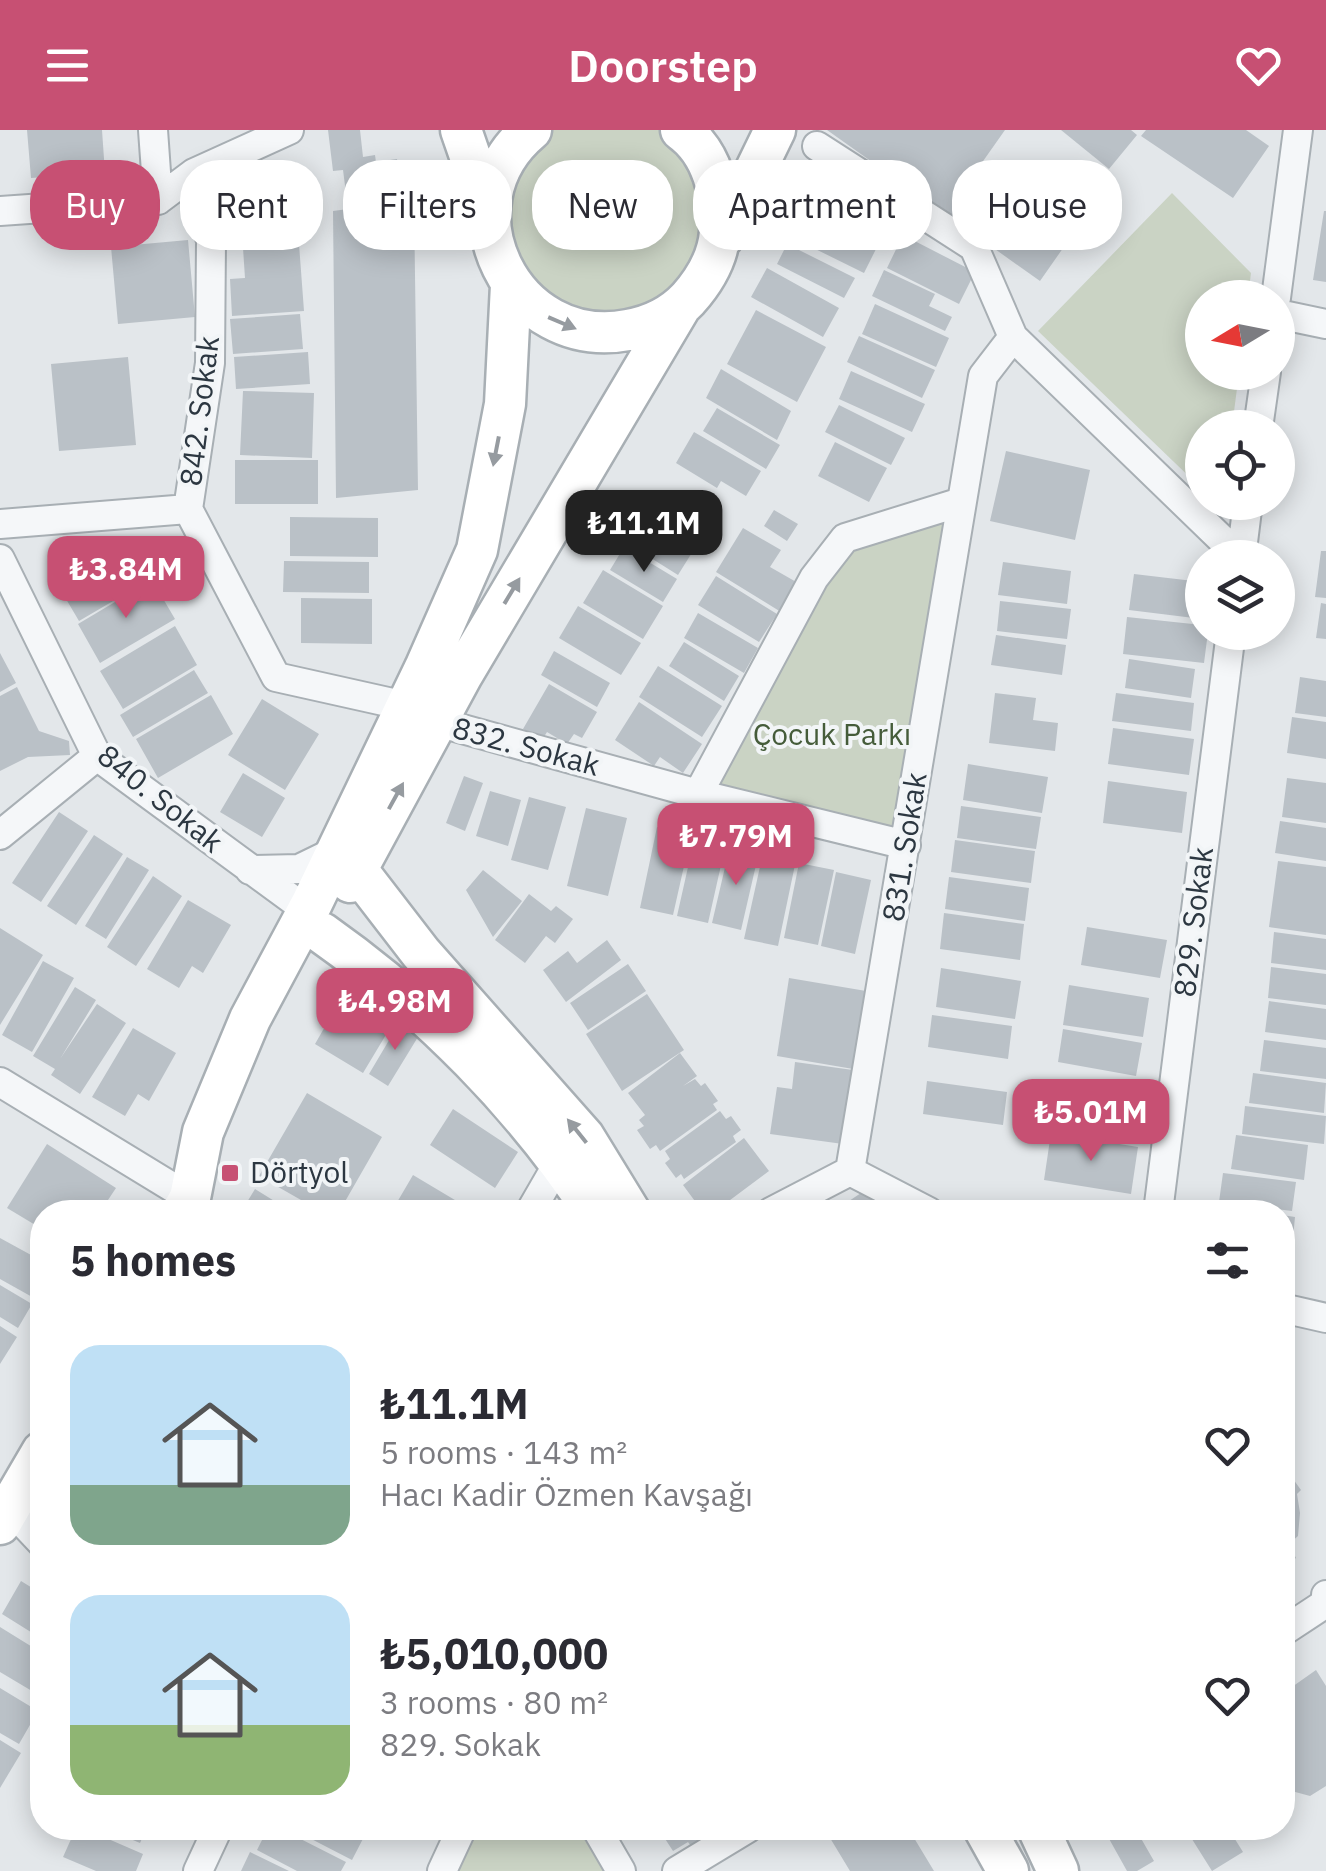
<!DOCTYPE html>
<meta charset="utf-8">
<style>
body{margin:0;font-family:"IBM Plex Sans",sans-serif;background:#f2f2f3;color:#2b2b33;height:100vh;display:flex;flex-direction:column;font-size:38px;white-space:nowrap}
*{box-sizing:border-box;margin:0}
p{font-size:32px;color:#7c7c81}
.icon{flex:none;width:55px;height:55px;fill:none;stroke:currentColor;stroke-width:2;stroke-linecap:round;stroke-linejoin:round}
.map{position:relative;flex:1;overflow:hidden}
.side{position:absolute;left:30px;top:1070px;width:1265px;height:640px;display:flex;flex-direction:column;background:#fff;border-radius:40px;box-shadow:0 5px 25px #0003}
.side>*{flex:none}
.banner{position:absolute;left:30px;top:30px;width:1268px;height:90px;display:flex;gap:20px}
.needle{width:65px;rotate:260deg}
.controls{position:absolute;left:1185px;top:150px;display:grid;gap:20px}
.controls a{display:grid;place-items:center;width:110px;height:110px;border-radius:50%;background:#fff;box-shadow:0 5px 25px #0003;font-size:50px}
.price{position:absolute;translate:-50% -85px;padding:0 22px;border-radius:20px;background:#c75073;color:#fff;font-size:32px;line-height:65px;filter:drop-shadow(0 2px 5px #0008)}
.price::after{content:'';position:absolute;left:50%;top:60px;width:30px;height:22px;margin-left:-15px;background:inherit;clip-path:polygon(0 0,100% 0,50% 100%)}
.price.current{background:#222;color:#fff}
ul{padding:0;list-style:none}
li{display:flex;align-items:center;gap:30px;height:250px;padding:0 40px}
li span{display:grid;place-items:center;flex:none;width:280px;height:200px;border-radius:30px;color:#555}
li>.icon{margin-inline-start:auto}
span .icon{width:120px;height:120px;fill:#fffc;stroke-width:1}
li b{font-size:42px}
h2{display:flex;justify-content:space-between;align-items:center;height:120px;padding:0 40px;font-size:42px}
.chip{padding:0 35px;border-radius:40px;background:#fff;box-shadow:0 5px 25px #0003;font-size:35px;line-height:90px}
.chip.current{background:#c75073;color:#fff}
header{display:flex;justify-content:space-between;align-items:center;height:130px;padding:0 40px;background:#c75073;color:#fff;font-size:45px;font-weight:600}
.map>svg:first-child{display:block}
.green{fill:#cad3c4}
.building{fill:#bac1c7}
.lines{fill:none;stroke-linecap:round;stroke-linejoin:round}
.street-casing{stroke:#a8afb4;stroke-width:32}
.secondary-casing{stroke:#a8afb4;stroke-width:45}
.street{stroke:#f5f7f9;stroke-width:28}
.secondary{stroke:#fff;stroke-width:40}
.oneway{fill:#969ba0}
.poi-dot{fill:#c75073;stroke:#f2f5f7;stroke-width:4}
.labels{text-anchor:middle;stroke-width:8;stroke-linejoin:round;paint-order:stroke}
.street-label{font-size:30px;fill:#2c3741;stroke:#f2f5f7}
.park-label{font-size:30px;fill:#455c3a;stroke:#f2f5f7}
.poi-label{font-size:30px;fill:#2c3741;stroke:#f2f5f7;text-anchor:start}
</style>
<header><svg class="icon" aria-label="menu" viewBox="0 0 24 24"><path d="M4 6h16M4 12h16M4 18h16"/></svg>Doorstep<svg class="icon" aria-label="heart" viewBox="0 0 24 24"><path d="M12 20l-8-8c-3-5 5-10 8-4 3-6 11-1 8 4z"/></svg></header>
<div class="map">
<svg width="1326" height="1741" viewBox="0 0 1326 1741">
<rect width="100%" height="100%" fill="#e3e7ea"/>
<path class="green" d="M 531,0 L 681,0 L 711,38 L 704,150 L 613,203 L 509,151 L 498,44 Z
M 1172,63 L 1251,143 L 1248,167 L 1202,168 L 1202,242 L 1239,243 L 1232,297 L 1202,298 L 1202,359 L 1038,201 Z
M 961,372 L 906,715 L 698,664 L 845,408 Z
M 478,1698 L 577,1698 L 605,1741 L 457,1741 Z"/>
<path class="building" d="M 27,0 L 102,0 L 105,43 L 31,48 Z
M 328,0 L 360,0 L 363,27 L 375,25 L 376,32 L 397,29 L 403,72 L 381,76 L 414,73 L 418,360 L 336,368 L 333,81 L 348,79 L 343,40 L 333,41 Z
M 827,0 L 1005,0 L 981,34 L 1075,101 L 1040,151 Z
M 1061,0 L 1131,0 L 1137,5 L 1109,39 Z
M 1146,0 L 1246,0 L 1269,16 L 1233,68 L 1141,6 Z
M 296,32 L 298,81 L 237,84 L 236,41 L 278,39 L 278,33 Z
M 1324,81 L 1326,81 L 1326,152 L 1313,150 Z
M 806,82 L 877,117 L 864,143 L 793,108 Z
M 903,105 L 975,142 L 959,174 L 887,138 Z
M 188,110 L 195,187 L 118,194 L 111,117 Z
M 299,114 L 304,181 L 232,186 L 230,149 L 245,148 L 243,118 Z
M 787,114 L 855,148 L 844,168 L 777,134 Z
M 767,138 L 839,178 L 823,207 L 751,167 Z
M 884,140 L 935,164 L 929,176 L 952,187 L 945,201 L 872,166 Z
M 875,174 L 949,208 L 936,237 L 862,204 Z
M 756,180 L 826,217 L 797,272 L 727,234 Z
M 300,184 L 303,219 L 233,224 L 230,189 Z
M 859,206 L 935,240 L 922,268 L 847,232 Z
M 308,222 L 310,254 L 236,259 L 234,227 Z
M 128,227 L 136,315 L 59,321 L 51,234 Z
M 721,239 L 791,281 L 777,310 L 706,268 Z
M 851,241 L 925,274 L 912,302 L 839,269 Z
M 243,261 L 314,263 L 312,328 L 240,325 Z
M 839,275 L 905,308 L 891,335 L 825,302 Z
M 717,278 L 780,315 L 766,339 L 703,301 Z
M 694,302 L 761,341 L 746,366 L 721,351 L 717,358 L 676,333 Z
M 835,312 L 887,338 L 869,372 L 818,346 Z
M 1006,321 L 1090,340 L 1075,410 L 990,391 Z
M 235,330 L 318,330 L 318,374 L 235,374 Z
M 630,371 L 698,413 L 678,445 L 611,403 Z
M 774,380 L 798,394 L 787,411 L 764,396 Z
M 290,387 L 378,388 L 378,427 L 290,426 Z
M 743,398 L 781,420 L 770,437 L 798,453 L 781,482 L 716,442 Z
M 624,417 L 677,449 L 663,472 L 610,440 Z
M 1321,421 L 1326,421 L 1326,468 L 1315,467 Z
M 141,425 L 154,447 L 79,491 L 66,469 Z
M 284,431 L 369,432 L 369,463 L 283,462 Z
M 1003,432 L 1071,441 L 1067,474 L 998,465 Z
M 603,440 L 663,476 L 643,509 L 583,473 Z
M 1134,444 L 1202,452 L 1202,489 L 1129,480 Z
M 716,446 L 777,484 L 759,512 L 698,475 Z
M 152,450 L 175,489 L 100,533 L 78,494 Z
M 301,468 L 372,469 L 372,514 L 301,513 Z
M 1000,471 L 1071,479 L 1067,509 L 997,501 Z
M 1321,473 L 1326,474 L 1326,509 L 1316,508 Z
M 578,476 L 641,513 L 621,545 L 559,508 Z
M 698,483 L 758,518 L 744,543 L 684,508 Z
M 1127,487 L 1202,495 L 1202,502 L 1208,502 L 1204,533 L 1123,524 Z
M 175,496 L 197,535 L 123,579 L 100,541 Z
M 996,505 L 1066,515 L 1062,545 L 991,535 Z
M 684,512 L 739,546 L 724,571 L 669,536 Z
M 554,521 L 610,553 L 597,577 L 541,545 Z
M 0,523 L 16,553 L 0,562 Z
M 1129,529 L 1195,539 L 1191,568 L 1125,558 Z
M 658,536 L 722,576 L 702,607 L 639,567 Z
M 194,540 L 208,563 L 133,607 L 120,585 Z
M 1300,547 L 1326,551 L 1326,587 L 1295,583 Z
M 549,554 L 597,582 L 582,608 L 574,604 L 567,614 L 547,602 L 542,610 L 523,599 Z
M 17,557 L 39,601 L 69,611 L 70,625 L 28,627 L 0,641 L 0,566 Z
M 995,563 L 1036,568 L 1033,590 L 1058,593 L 1055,621 L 989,613 Z
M 1116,563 L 1194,573 L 1191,601 L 1112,591 Z
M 211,565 L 233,604 L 158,648 L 136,609 Z
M 262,569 L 319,604 L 285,660 L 228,625 Z
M 639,572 L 702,614 L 683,643 L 660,627 L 654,636 L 615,610 Z
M 1292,587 L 1326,592 L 1326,629 L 1287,623 Z
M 1113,598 L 1194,609 L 1189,645 L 1108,634 Z
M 968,634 L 1048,647 L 1042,683 L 963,670 Z
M 243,643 L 285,668 L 262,707 L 220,682 Z
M 464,646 L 483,653 L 465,701 L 446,693 Z
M 1287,648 L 1326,653 L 1326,693 L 1282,687 Z
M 1108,651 L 1187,662 L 1182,703 L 1103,693 Z
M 490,661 L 521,670 L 508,716 L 476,706 Z
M 529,667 L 566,677 L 548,740 L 511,730 Z
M 961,676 L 1041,687 L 1036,719 L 957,708 Z
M 586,678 L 627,688 L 608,766 L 567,756 Z
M 59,682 L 88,701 L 41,772 L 12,753 Z
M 1280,691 L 1326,698 L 1326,731 L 1275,723 Z
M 657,697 L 691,705 L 673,785 L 640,778 Z
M 94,705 L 123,724 L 76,795 L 47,776 Z
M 695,706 L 726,713 L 708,793 L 677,786 Z
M 955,710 L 1035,721 L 1031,753 L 951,742 Z
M 730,716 L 759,722 L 741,800 L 712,793 Z
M 763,723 L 796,730 L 778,816 L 744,809 Z
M 127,727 L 149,740 L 106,809 L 85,796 Z
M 1278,731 L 1326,737 L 1326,805 L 1269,797 Z
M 799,733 L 834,740 L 818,815 L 784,808 Z
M 483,740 L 522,771 L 493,807 L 466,760 Z
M 836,742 L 871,750 L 855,824 L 821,816 Z
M 153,746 L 182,766 L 136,836 L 107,817 Z
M 949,747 L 1029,758 L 1025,791 L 945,779 Z
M 529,764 L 551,781 L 556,776 L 573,789 L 555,813 L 546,806 L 525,833 L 495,810 Z
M 188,770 L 231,795 L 203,843 L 192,836 L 179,858 L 147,839 Z
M 944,783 L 1024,794 L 1020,830 L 940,819 Z
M 1087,797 L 1167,810 L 1160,848 L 1081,835 Z
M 0,798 L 43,825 L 0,895 Z
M 1274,802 L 1326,809 L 1326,840 L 1271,833 Z
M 607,810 L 621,830 L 566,872 L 543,840 L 568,821 L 577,833 Z
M 43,831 L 74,848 L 32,922 L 2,905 Z
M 628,834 L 646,861 L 588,900 L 570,873 Z
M 1271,837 L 1326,844 L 1326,875 L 1268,868 Z
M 941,838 L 1021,851 L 1015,889 L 936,877 Z
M 789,848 L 872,862 L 859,940 L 777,926 Z
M 1069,855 L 1149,868 L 1143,907 L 1063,895 Z
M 75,857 L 96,870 L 60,929 L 97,874 L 126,893 L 80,964 L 51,945 L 55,939 L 33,926 Z
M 647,864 L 684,920 L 622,961 L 586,904 Z
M 342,867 L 366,869 L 396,888 L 363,943 L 315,914 Z
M 1269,871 L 1326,879 L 1326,910 L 1265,902 Z
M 932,885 L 1012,896 L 1008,929 L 928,917 Z
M 401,890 L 421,902 L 388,956 L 369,944 Z
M 133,898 L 176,923 L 149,971 L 138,964 L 125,986 L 92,967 Z
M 1063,899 L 1142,913 L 1136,946 L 1058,932 Z
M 1264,910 L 1326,918 L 1326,949 L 1260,941 Z
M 680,923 L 697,946 L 683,956 L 695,949 L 701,956 L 705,953 L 718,971 L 713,974 L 717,980 L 660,1021 L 656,1015 L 650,1019 L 637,1000 L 644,996 L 639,990 L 645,985 L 628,963 Z
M 795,932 L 853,940 L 843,1014 L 770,1004 L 777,957 L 792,959 Z
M 1253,943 L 1326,953 L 1324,983 L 1249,973 Z
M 927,951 L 1007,962 L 1003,995 L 923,984 Z
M 307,963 L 382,1007 L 339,1082 L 322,1082 L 259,1046 Z
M 1067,969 L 1145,979 L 1141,1011 L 1063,1000 Z
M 1245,976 L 1326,986 L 1324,1014 L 1242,1004 Z
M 453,979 L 518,1022 L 495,1058 L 430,1015 Z
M 720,981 L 726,989 L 731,986 L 741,1000 L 733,1006 L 736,1012 L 684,1049 L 681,1044 L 676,1048 L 665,1033 L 670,1029 L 665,1021 Z
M 1051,1003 L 1138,1017 L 1131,1064 L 1044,1050 Z
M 1236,1005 L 1308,1015 L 1304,1050 L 1231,1039 Z
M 744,1008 L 769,1041 L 714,1082 L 703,1082 L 683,1055 Z
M 47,1014 L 116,1058 L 100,1082 L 42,1082 L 42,1099 L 7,1078 Z
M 1223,1043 L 1296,1052 L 1292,1081 L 1219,1072 Z
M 413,1045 L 475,1082 L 409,1082 L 396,1074 Z
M 870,1057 L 887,1082 L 840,1082 L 837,1079 Z
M 255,1059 L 292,1082 L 241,1082 Z
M 1282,1085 L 1295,1087 L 1291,1128 L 1282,1127 Z
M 0,1108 L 42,1131 L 42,1153 L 34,1168 L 0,1149 Z
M 0,1155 L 32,1174 L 18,1198 L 0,1187 Z
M 0,1196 L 17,1207 L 0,1234 Z
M 1288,1342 L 1301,1360 L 1297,1364 L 1300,1383 L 1298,1406 L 1289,1414 L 1296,1428 L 1282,1437 L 1282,1345 Z
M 21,1451 L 42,1464 L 42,1509 L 2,1484 Z
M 0,1497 L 42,1523 L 42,1567 L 0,1542 Z
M 1316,1540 L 1326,1556 L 1326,1656 L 1310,1666 L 1288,1660 L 1282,1649 L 1282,1564 Z
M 0,1558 L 38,1581 L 19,1614 L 0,1603 Z
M 0,1610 L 21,1623 L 0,1658 Z
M 76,1698 L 83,1698 L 143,1724 L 136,1741 L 96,1741 L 63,1727 Z
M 104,1698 L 147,1698 L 140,1713 Z
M 268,1698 L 279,1698 L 346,1732 L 341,1741 L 297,1741 L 257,1720 Z
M 290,1698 L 360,1698 L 367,1701 L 352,1730 Z
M 658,1698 L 714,1698 L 716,1705 L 693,1719 L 688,1712 L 673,1721 Z
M 824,1698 L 908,1698 L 934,1741 L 850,1741 Z
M 1103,1698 L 1135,1698 L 1154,1731 L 1137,1741 L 1127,1741 Z
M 1185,1698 L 1228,1698 L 1243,1722 L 1212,1741 Z
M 250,1722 L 289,1741 L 241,1741 Z"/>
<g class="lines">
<g class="street-casing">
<path id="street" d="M 153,0 L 158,70
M 817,16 L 974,117 L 1013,207
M 194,43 L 211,111 L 210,233 L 188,379 L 276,547 L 406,576
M 0,81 L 158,70 L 194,43 L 289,0
M 1276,168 L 1298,0
M 1278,184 L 1326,194
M 1258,298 L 1266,242
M 0,394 L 188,379
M 1241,428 L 1248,372
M 0,429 L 97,626 L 308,781 L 316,793
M 437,592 L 698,664 L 906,715
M 698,664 L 814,448 L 845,408 L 961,372
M 0,705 L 97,626
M 250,740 L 299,739 L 338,720
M 0,952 L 190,1068
M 850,1041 L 929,1082
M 530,1082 L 560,1030
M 771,1082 L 850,1041 L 983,246 L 1013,207 L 1241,428
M 1158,1082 L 1231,502
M 1282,1178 L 1326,1188
M 10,1379 L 42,1413
M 1282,1502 L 1326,1473 L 1326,1465
M 596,1698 L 621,1741
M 198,1741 L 218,1698
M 442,1741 L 462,1698
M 677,1741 L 748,1698"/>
</g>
<g class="secondary-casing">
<path id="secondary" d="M 461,0 L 489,81
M 531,0 C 440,76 513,222 628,200 C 651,196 672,186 688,169 C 705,150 718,128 720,102 C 722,65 713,23 681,0
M 723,107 L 775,0
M 357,740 L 421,823 L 584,1007 L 630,1082
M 350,752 L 462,545 L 679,179
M 322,803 C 427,877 524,975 594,1082
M 182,1082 L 190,1068 L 203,1002 L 250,889 L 312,773 L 425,538 L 477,420 L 505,274 L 511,155
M 0,1394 L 42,1322
M 984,1698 L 1008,1741
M 1038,1698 L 1058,1741"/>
</g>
<use href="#street" class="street"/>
<use href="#secondary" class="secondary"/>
</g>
<defs><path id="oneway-solid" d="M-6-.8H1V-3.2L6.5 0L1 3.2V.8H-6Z" transform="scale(2.5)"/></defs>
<g class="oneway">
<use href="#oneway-solid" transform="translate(562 193) rotate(23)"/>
<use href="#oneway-solid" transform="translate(496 321) rotate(101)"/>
<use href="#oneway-solid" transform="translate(512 461) rotate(-59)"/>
<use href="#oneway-solid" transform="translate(396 666) rotate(-61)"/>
<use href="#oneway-solid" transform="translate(577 1001) rotate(-129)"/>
</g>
<rect class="poi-dot" x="220" y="1033" width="20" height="20" rx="5"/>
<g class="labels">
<g class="street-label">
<text transform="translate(200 281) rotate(-83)" y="10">842. Sokak</text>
<text transform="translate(526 617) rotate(15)" y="10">832. Sokak</text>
<text transform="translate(160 669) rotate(39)" y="10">840. Sokak</text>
<text transform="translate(905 717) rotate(-81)" y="10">831. Sokak</text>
<text transform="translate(1194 792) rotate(-83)" y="10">829. Sokak</text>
</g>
<g class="park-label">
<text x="832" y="615">Çocuk Parkı</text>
</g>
<g class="poi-label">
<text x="250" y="1053">Dörtyol</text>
</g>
</g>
</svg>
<div class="controls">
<a><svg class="needle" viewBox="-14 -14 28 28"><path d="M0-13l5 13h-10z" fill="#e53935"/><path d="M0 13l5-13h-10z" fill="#7c7c81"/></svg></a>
<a><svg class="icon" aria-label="locate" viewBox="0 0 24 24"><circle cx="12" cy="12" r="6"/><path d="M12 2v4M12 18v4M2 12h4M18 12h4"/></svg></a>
<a><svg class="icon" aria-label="layers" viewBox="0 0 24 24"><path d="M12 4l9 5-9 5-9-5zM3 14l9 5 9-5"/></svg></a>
</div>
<b class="price current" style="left:644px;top:445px">₺11.1M</b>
<b class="price" style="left:126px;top:491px">₺3.84M</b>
<b class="price" style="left:736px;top:758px">₺7.79M</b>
<b class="price" style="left:395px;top:923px">₺4.98M</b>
<b class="price" style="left:1091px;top:1034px">₺5.01M</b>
<div class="banner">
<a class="chip current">Buy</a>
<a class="chip">Rent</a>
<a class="chip">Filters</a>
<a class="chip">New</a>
<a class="chip">Apartment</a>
<a class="chip">House</a>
</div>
<section class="side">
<h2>5 homes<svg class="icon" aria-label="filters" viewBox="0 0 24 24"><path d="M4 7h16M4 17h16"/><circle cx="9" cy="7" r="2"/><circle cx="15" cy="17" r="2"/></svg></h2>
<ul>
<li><span style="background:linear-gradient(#bfe0f5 70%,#7fa58c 0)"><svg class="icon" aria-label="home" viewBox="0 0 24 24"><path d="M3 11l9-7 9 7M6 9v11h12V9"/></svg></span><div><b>₺11.1M</b><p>5 rooms · 143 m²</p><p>Hacı Kadir Özmen Kavşağı</p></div><svg class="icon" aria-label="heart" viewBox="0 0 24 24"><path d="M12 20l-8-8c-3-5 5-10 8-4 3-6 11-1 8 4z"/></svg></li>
<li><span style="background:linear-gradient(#bfe0f5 65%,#8fb573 0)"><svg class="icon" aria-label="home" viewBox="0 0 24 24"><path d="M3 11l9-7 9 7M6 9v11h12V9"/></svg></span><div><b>₺5,010,000</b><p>3 rooms · 80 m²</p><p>829. Sokak</p></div><svg class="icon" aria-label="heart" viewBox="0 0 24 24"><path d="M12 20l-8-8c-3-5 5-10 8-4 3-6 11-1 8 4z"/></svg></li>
</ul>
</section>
</div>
